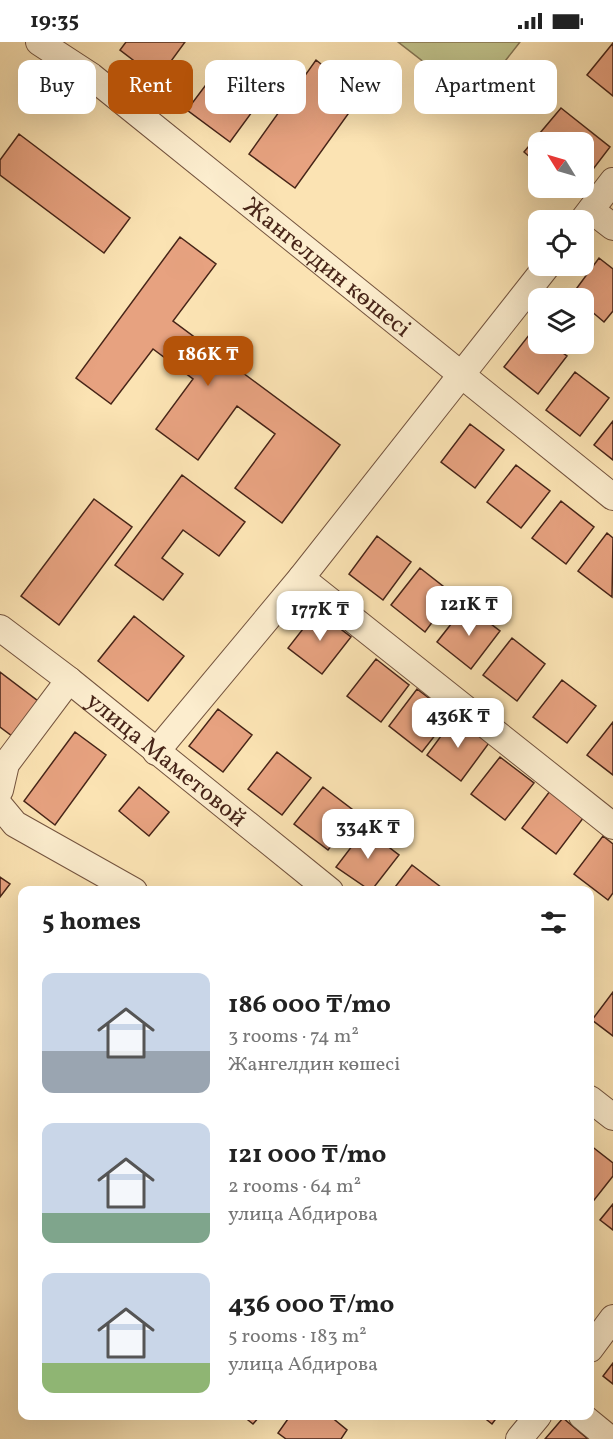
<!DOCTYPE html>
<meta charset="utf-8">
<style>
body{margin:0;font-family:Vollkorn,serif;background:#f2f2f2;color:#222;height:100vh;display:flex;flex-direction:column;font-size:22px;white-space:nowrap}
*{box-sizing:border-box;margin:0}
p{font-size:20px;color:#767676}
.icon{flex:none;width:33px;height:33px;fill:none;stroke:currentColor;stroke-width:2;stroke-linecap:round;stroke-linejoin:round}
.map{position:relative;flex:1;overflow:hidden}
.drawer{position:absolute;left:18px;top:844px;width:576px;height:534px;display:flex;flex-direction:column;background:#fff;border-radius:12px;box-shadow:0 6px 24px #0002}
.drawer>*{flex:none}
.banner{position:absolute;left:18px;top:18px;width:578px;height:54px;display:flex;gap:12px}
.needle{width:39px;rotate:307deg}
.controls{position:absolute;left:528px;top:90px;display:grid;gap:12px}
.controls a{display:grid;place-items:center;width:66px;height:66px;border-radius:12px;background:#fff;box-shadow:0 6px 24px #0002;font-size:30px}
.price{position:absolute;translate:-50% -51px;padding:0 14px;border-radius:12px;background:#fff;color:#222;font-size:20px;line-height:39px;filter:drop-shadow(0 2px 3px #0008)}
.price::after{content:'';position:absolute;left:50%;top:36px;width:18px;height:14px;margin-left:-9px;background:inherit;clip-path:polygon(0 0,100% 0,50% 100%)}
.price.on{background:#b45309;color:#fff}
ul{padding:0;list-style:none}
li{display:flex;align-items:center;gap:18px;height:150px;padding:0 24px}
li span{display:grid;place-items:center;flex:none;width:168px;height:120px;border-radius:12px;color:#555}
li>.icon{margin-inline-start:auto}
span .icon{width:72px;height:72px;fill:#fffc;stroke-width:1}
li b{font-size:26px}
h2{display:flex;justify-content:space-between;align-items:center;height:72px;padding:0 24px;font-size:26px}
.chip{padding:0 21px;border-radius:12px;background:#fff;box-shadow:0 6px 24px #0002;font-size:21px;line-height:54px}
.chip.on{background:#b45309;color:#fff}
.status{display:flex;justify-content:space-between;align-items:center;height:42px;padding:0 30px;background:#fff;direction:ltr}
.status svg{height:16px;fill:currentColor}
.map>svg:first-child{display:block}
.green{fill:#c1c38b;stroke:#847452;stroke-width:1.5}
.building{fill:#e7a280;stroke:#472518;stroke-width:1.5}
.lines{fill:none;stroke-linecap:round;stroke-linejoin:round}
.minor-casing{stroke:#74543f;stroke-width:28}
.minor{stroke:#fcedce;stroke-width:26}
.labels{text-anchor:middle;stroke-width:5;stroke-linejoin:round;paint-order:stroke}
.street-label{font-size:24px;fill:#472518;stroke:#fcedce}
</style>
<div class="status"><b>19:35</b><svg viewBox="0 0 49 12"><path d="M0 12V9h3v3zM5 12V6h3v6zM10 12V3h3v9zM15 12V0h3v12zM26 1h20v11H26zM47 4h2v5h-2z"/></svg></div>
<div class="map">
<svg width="613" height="1397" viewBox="0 0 613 1397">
<rect width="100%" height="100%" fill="#fbe3b3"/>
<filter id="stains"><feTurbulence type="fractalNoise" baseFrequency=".00333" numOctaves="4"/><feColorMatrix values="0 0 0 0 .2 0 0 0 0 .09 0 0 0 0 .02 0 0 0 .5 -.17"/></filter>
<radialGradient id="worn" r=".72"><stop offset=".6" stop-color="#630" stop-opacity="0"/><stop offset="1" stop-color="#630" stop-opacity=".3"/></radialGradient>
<path class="green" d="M 398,0 L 520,0 L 474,59 Z"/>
<path class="building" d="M 126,0 L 185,0 L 158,37 L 120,8 Z
M 613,1 L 613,54 L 587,33 Z
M 316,18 L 361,54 L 295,146 L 249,112 Z
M 217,28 L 260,59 L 230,100 L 187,68 Z
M 561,66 L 610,105 L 584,139 L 584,100 L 538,100 L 538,122 L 524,110 Z
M 19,92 L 130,176 L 104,211 L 0,133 L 0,118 Z
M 180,195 L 216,222 L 173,279 L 340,403 L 282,481 L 235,446 L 275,392 L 237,364 L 198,418 L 156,387 L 193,337 L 153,307 L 111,362 L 76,336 Z
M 599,216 L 613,227 L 613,269 L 604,280 L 584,263 L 584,256 L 571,254 Z
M 533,288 L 538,292 L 538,302 L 550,302 L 567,314 L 538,352 L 504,325 Z
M 575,330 L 609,356 L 580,394 L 546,368 Z
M 613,379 L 613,418 L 594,403 Z
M 470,382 L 504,408 L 475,446 L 441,420 Z
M 516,423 L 550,449 L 521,486 L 487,460 Z
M 182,433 L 245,480 L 219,514 L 183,488 L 162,516 L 183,532 L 163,558 L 115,523 Z
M 94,457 L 132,485 L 59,583 L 21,554 Z
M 561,459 L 594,485 L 566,522 L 532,496 Z
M 607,491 L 613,496 L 612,555 L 578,529 Z
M 377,494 L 411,520 L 383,558 L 349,532 Z
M 420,526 L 453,552 L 425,590 L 391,563 Z
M 466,563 L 500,589 L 471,627 L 437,600 Z
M 317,569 L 351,595 L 322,632 L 288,606 Z
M 134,574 L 184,614 L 148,659 L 98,619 Z
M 512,596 L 545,622 L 517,659 L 483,633 Z
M 376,617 L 409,643 L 381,680 L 347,654 Z
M 0,630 L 42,662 L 16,697 L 0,685 Z
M 562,638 L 596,664 L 567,701 L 533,675 Z
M 417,647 L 451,673 L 422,710 L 389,684 Z
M 218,667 L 252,693 L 223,730 L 189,704 Z
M 455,675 L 489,701 L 461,739 L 427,713 Z
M 613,680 L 613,733 L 587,713 Z
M 75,690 L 106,713 L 55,783 L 24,759 Z
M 277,710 L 311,736 L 282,773 L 248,747 Z
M 500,715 L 534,741 L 505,778 L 471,752 Z
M 139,745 L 169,770 L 149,794 L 119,769 Z
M 323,745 L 357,771 L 328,808 L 294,782 Z
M 550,749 L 584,775 L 556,812 L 522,786 Z
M 365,787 L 399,813 L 371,849 L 336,825 Z
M 603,794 L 613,802 L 613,851 L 608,858 L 574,832 Z
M 412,823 L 446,849 L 392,849 Z
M 0,835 L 10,842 L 0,855 Z
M 613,950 L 613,994 L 592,978 Z
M 590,1103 L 613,1121 L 613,1134 L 591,1162 Z
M 613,1162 L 613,1188 L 600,1178 Z
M 613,1321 L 613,1342 L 603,1334 Z
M 243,1374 L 260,1374 L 253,1382 Z
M 290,1374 L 330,1374 L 347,1388 L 341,1397 L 286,1397 L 278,1391 Z
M 482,1374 L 498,1374 L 492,1382 Z
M 563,1376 L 588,1397 L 545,1397 Z"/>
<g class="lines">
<g class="minor-casing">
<g id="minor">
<path id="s1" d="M 39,0 L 91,34 L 613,455"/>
<path d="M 591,168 L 613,185"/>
<path d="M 583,178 L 613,139"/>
<path d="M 301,536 L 613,784"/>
<path id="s2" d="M 0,586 L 69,638 L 330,849"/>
<path d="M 156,710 L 301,536 L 547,224"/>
<path d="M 0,748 L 6,722 L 69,638"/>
<path d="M 0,764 L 15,782 L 134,849"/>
<path d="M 590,1057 L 613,1075"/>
<path d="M 590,1307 L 613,1276"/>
<path d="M 582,1374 L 610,1397"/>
<path d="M 519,1397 L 538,1374"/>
</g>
</g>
<use href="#minor" class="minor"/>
</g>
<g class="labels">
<g class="street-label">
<text dy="8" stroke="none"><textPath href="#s1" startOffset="366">Жангелдин көшесі</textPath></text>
<text dy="8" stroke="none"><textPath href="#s2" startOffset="212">улица Маметовой</textPath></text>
</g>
</g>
<rect width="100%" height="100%" filter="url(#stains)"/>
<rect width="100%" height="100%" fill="url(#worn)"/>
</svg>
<div class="controls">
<a><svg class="needle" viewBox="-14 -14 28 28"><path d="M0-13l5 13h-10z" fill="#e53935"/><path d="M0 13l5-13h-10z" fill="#767676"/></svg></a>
<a><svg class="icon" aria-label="locate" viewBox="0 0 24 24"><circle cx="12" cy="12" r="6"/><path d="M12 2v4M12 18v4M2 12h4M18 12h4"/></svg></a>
<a><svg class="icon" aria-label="layers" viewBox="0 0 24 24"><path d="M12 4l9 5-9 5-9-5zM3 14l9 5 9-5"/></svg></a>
</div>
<b class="price on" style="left:208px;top:345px">186K ₸</b>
<b class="price" style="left:469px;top:595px">121K ₸</b>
<b class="price" style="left:320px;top:600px">177K ₸</b>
<b class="price" style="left:458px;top:707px">436K ₸</b>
<b class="price" style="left:368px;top:818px">334K ₸</b>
<div class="banner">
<a class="chip">Buy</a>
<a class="chip on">Rent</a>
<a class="chip">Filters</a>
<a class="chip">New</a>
<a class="chip">Apartment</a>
</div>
<section class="drawer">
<h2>5 homes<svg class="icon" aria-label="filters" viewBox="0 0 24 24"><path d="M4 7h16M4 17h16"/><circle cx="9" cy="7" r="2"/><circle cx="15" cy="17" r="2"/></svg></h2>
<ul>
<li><span style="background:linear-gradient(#c9d6e8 65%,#9aa5b1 0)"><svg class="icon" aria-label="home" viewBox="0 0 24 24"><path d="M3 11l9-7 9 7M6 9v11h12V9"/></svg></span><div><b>186 000 ₸/mo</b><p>3 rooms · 74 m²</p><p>Жангелдин көшесі</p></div></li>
<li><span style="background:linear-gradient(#c9d6e8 75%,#7fa58c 0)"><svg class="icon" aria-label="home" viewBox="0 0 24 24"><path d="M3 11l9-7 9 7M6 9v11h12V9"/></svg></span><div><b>121 000 ₸/mo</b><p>2 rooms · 64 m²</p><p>улица Абдирова</p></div></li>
<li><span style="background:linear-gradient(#c9d6e8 75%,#8fb573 0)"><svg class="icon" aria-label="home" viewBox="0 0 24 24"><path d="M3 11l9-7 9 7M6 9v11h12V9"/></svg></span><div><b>436 000 ₸/mo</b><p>5 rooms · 183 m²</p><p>улица Абдирова</p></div></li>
</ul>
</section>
</div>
